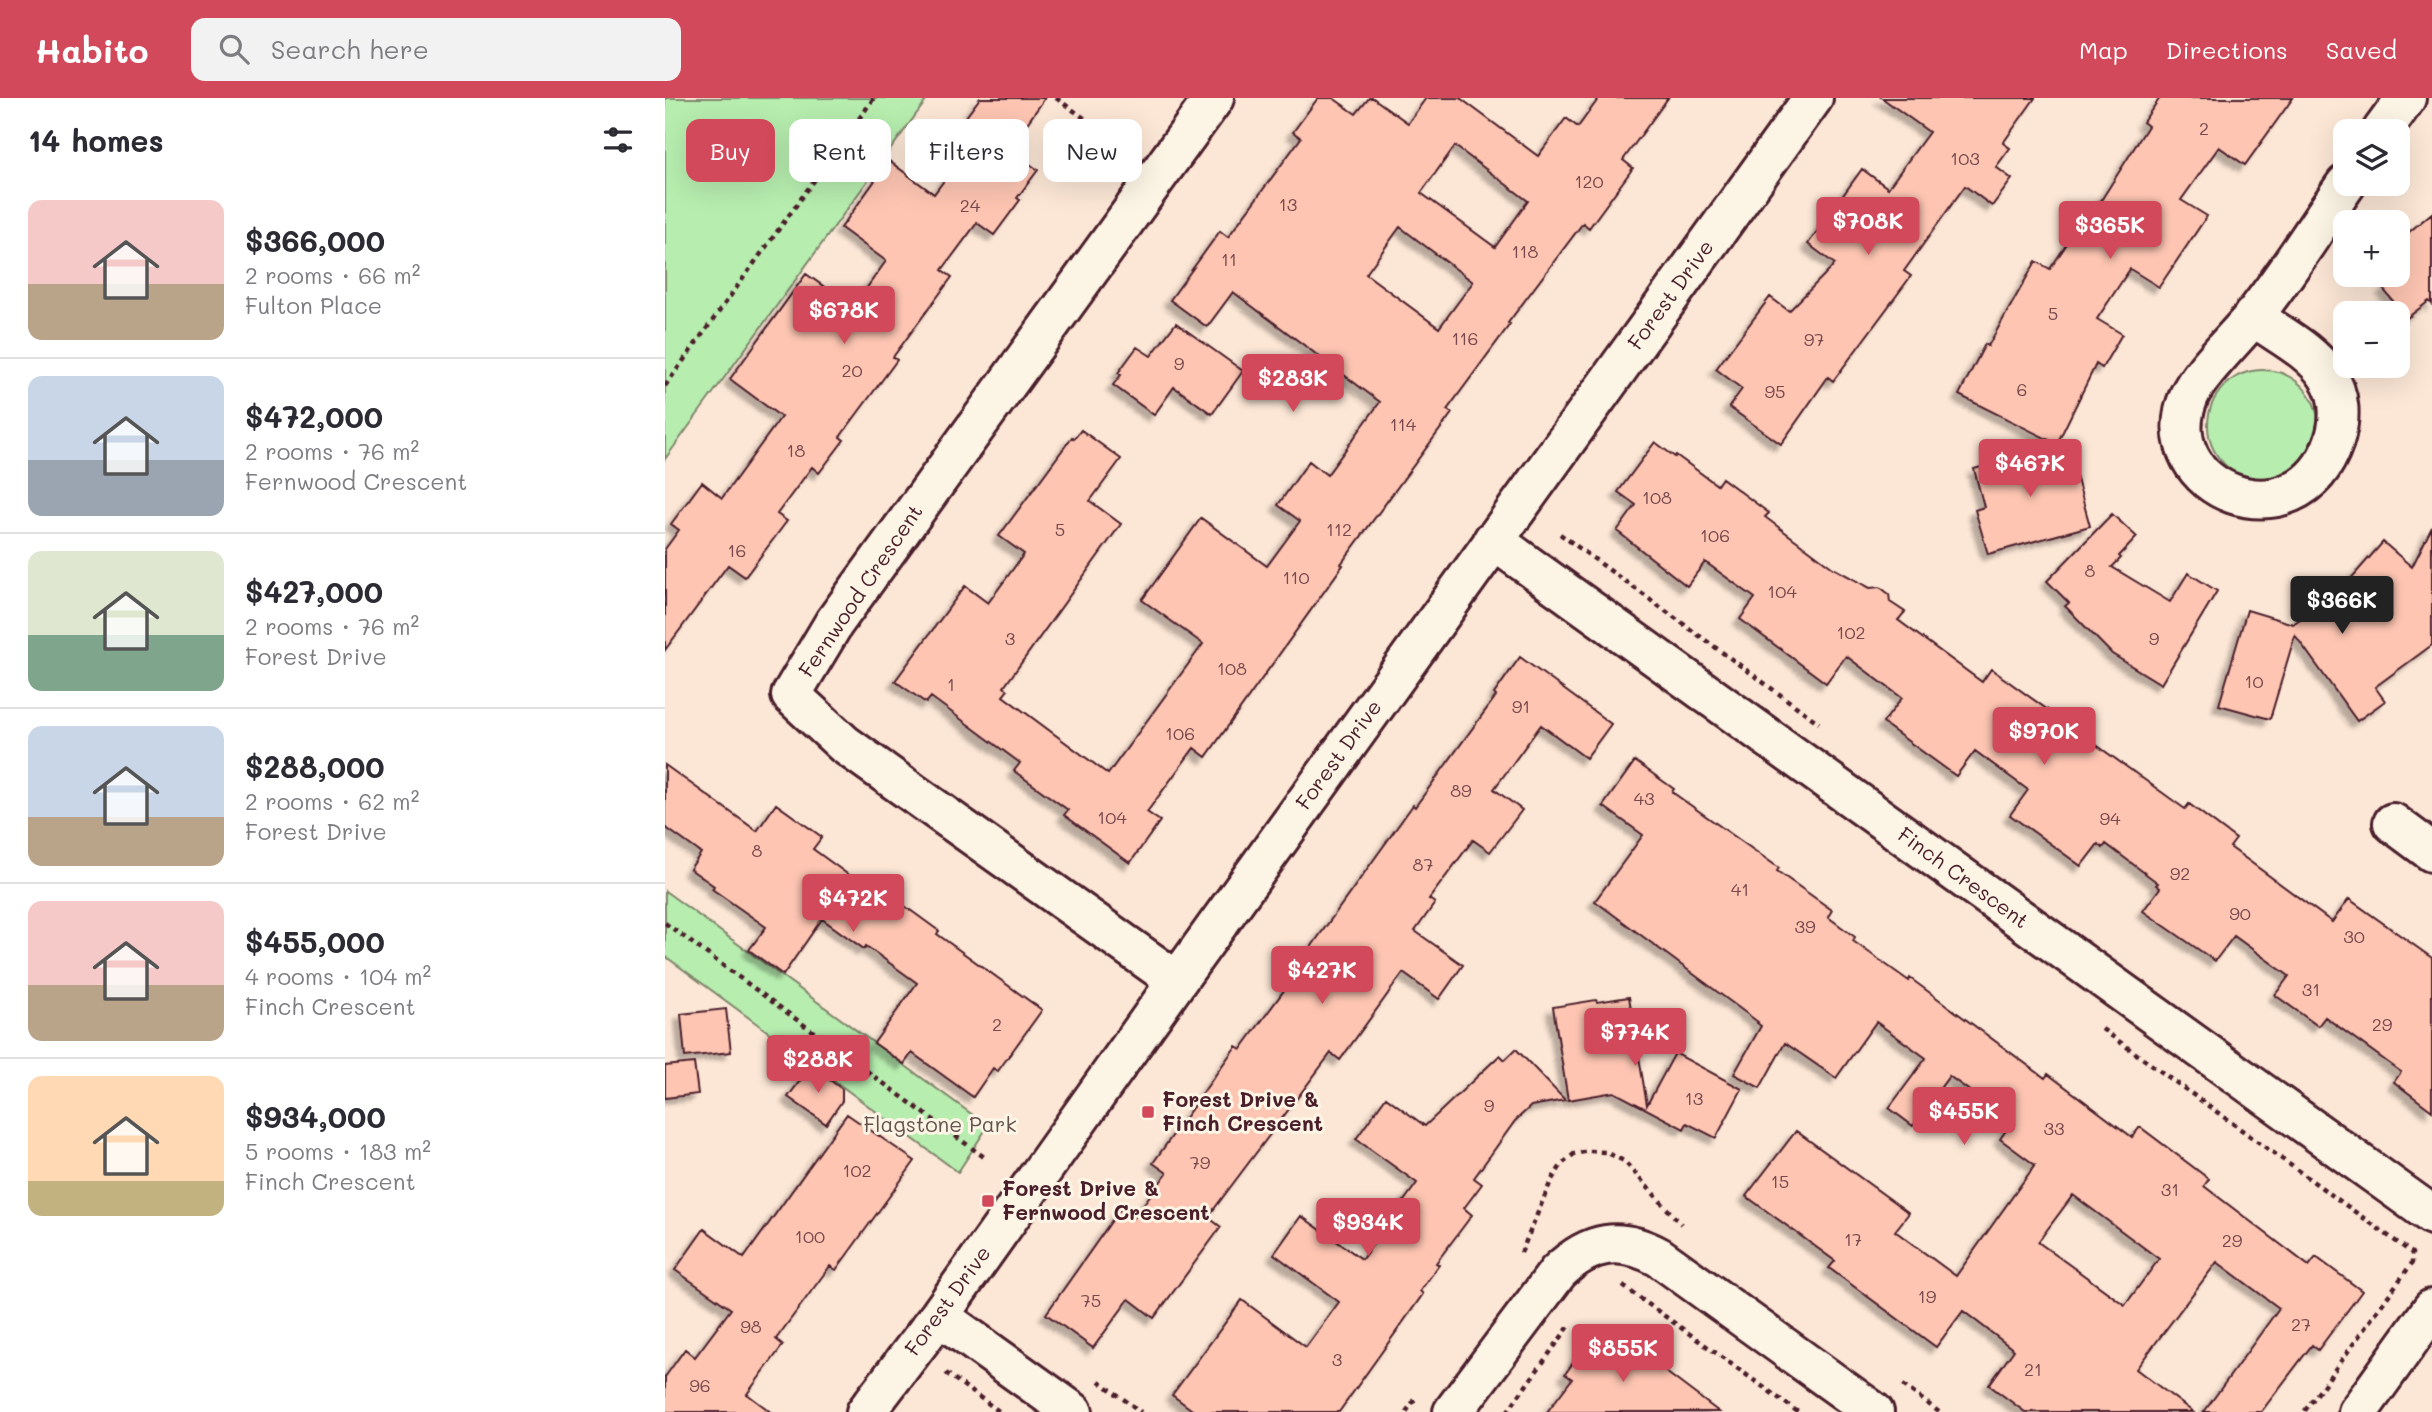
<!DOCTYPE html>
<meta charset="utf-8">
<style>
body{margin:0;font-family:Mali,sans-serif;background:#f2f2f3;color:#2b2b33;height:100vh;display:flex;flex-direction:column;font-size:26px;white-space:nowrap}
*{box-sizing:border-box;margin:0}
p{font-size:23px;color:#7c7c81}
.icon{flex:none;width:38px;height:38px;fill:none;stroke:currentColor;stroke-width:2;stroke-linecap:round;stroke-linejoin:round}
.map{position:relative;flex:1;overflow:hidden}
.details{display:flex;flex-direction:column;background:#fff;width:665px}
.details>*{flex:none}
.guide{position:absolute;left:21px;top:21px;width:665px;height:63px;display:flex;gap:14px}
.tools{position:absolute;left:1668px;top:21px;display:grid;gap:14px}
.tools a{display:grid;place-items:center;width:77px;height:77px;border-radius:14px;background:#fff;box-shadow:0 7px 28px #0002;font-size:35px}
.price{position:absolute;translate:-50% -60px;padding:0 16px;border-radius:7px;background:#d1495b;color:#fff;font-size:23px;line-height:46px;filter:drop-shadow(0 2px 4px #0008)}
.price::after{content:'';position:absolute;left:50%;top:42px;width:21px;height:16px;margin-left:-10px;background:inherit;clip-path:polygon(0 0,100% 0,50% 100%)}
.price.on{background:#222;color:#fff}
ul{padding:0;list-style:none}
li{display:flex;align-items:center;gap:21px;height:175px;padding:0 28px}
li+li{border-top:2px solid #e1e1e2}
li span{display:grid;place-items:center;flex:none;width:196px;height:140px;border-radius:14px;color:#555}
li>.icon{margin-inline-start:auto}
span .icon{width:84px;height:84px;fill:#fffc;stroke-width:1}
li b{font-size:30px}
h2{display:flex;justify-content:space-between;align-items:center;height:84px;padding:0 28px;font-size:30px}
.tag{padding:0 24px;border-radius:14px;background:#fff;box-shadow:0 7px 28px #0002;font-size:24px;line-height:63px}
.tag.on{background:#d1495b;color:#fff}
header{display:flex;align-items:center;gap:42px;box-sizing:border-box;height:98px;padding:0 35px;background:#d1495b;color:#fff}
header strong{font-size:33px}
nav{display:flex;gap:38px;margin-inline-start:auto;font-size:24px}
.search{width:490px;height:63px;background:#f2f2f3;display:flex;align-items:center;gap:18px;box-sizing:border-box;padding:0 24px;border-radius:14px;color:#7c7c81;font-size:26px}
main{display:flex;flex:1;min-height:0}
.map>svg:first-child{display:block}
.green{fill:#b7edaf;stroke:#80866d;stroke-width:2}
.building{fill:#fdc5b2;stroke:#4a1f2b;stroke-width:2;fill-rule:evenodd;filter:url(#shadow)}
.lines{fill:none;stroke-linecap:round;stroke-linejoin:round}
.minor-casing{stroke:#4a1f2b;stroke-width:44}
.path{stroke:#4a1f2b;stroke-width:4.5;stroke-dasharray:5 5;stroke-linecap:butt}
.minor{stroke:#fcf5e5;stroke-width:38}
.poi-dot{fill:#d1495b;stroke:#fcf5e5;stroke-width:2.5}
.labels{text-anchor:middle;stroke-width:6;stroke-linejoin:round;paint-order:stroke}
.number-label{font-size:18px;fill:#77484d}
.street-label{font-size:21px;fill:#4a1f2b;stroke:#fcf5e5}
.poi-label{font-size:21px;font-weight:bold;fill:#4a1f2b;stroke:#fcf5e5;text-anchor:start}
.park-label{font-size:21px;fill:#65524c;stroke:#fcf5e5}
</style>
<header>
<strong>Habito</strong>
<div class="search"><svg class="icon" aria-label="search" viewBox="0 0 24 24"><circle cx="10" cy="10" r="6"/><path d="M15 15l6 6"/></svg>Search here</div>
<nav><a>Map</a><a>Directions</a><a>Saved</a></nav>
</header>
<main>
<section class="details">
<h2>14 homes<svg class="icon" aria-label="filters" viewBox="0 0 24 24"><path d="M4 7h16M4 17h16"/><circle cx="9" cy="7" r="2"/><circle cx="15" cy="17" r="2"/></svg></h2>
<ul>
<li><span style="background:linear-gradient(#f6c9c9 60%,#b9a48a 0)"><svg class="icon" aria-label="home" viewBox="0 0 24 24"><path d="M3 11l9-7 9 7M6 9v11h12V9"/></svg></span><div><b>$366,000</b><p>2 rooms · 66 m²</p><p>Fulton Place</p></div></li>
<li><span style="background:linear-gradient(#c9d6e8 60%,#9aa5b1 0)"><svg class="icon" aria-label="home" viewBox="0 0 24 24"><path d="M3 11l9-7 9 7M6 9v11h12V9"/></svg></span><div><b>$472,000</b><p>2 rooms · 76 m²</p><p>Fernwood Crescent</p></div></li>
<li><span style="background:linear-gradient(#dfe7d0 60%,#7fa58c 0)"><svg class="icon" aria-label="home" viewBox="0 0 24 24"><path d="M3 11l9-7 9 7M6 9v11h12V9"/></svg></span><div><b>$427,000</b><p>2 rooms · 76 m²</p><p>Forest Drive</p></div></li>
<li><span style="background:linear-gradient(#c9d6e8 65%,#b9a48a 0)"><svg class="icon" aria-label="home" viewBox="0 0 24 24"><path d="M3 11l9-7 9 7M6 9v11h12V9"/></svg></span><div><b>$288,000</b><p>2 rooms · 62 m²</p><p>Forest Drive</p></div></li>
<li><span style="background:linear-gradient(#f6c9c9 60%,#b9a48a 0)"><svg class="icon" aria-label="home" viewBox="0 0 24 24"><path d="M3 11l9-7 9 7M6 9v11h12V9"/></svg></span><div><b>$455,000</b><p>4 rooms · 104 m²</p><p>Finch Crescent</p></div></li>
<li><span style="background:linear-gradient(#ffd9b3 75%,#c2b280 0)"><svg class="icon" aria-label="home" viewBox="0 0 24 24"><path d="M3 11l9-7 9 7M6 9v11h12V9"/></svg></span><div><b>$934,000</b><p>5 rooms · 183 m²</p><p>Finch Crescent</p></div></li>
</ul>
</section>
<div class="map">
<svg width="1767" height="1314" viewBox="0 0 1767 1314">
<defs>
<filter id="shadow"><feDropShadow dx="-6" dy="6" stdDeviation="2" flood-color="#0004"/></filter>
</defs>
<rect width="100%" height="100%" fill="#fce7d6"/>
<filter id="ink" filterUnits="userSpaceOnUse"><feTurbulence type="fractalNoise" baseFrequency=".0143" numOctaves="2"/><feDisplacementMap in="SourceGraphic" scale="14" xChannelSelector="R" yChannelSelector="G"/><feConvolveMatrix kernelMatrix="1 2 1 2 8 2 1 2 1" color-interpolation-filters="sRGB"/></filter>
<g filter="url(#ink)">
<path class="green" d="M 0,0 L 263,0 L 0,361 Z
M1543 327a55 55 0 1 1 110 0a55 55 0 1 1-110 0Z
M 0,793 L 323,1028 L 293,1074 L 0,858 Z"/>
<path class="building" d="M 315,0 L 380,0 L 344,51 L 373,72 L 352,100 L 355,102 L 329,137 L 312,125 L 277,172 L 287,179 L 228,259 L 232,262 L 175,339 L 179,342 L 154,375 L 147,369 L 112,416 L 122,423 L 80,479 L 63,467 L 0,552 L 0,451 L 14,432 L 6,426 L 37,384 L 57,400 L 116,319 L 65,281 L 141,176 L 188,209 L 221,163 L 176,130 L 224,63 L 269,96 L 303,50 L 287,38 Z
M 653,0 L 668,0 L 691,16 L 704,0 L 708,0 L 743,25 L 761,0 L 795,0 L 873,58 L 901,20 L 913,29 L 934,0 L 1003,0 L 958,62 L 968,70 L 924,130 L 918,125 L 843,225 L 845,226 L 782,312 L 787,315 L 676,466 L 678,467 L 541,659 L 529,650 L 482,714 L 495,723 L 465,765 L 399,717 L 403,712 L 349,673 L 355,665 L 266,599 L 261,605 L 230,583 L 300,488 L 323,505 L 359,456 L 334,438 L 407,339 L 409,341 L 416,332 L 456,361 L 425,403 L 456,426 L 339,589 L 343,592 L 338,598 L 443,676 L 538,546 L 477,502 L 536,420 L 602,468 L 635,423 L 613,407 L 644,363 L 662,377 L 715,304 L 568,194 L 542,229 L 505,202 L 555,133 L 563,139 L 636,40 L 628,34 ZM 790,48 L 863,103 L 830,149 L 756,95 ZM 735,129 L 808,184 L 774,230 L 701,176 Z
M 1217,0 L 1370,0 L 1338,45 L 1345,50 L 1331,69 L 1347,81 L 1327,108 L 1300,88 L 1239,173 L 1246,178 L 1168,283 L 1163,279 L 1116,346 L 1064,309 L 1077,291 L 1051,271 L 1105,199 L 1124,213 L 1170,166 L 1143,146 L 1197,71 L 1223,90 L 1264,34 Z
M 1495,0 L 1628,0 L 1580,67 L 1554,49 L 1516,102 L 1542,118 L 1494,189 L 1465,171 L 1432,221 L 1457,236 L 1437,270 L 1431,266 L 1392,346 L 1294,297 L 1320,246 L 1323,248 L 1371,163 L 1385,171 L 1426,110 L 1430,112 L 1483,28 L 1478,24 Z
M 1767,115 L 1767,206 L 1764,203 L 1742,220 L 1718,191 L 1739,174 L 1732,166 L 1732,144 Z
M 511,225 L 578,273 L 547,316 L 509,289 L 489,317 L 448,287 L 456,277 L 453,275 L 472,249 L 486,258 Z
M 990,344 L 1010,359 L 1011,357 L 1052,387 L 1057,380 L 1104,415 L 1100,419 L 1168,470 L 1205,490 L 1215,489 L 1224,496 L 1225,504 L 1240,514 L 1233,522 L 1317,584 L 1326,571 L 1520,711 L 1524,706 L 1571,741 L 1565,749 L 1667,824 L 1684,801 L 1767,860 L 1767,1013 L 1729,984 L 1736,974 L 1660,919 L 1653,928 L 1610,897 L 1624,878 L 1569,838 L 1550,863 L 1478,813 L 1495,790 L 1491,787 L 1493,785 L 1441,746 L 1438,750 L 1433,746 L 1416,768 L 1345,717 L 1363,692 L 1310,653 L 1291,678 L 1218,625 L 1237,600 L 1181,558 L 1161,585 L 1075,521 L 1090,500 L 1040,464 L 1022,488 L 952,433 L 971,407 L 953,394 Z
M 1402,345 L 1425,428 L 1323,456 L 1310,412 L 1319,409 L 1309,371 Z
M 1447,416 L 1472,439 L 1454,458 L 1456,460 L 1447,469 L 1505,504 L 1523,475 L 1552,493 L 1496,586 L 1447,556 L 1400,508 L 1404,505 L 1382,483 Z
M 1767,429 L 1767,547 L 1710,589 L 1720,603 L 1692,623 L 1630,537 L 1605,621 L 1554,607 L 1582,512 L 1628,526 L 1676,492 L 1718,444 L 1747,469 Z
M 855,559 L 946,626 L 921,660 L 876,627 L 829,691 L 857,712 L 825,754 L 808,742 L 764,801 L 770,805 L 750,833 L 798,867 L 774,901 L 738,875 L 675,962 L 666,955 L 543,1119 L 556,1129 L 489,1220 L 464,1201 L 428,1250 L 381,1216 L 455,1111 L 468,1120 L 502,1075 L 488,1065 L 571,948 L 576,951 L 642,861 L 639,859 L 748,707 L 750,709 L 831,598 L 829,596 Z
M 970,663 L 1009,691 L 1007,694 L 1114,770 L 1112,773 L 1167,812 L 1163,819 L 1190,839 L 1188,843 L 1244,883 L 1245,880 L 1380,980 L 1383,976 L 1467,1039 L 1475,1029 L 1544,1081 L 1539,1088 L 1644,1168 L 1651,1159 L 1697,1193 L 1653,1252 L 1647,1247 L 1596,1314 L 1539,1314 L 1614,1210 L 1552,1164 L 1471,1271 L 1528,1314 L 1360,1314 L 1324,1287 L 1349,1252 L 1298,1213 L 1271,1249 L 1164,1170 L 1170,1163 L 1081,1098 L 1131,1033 L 1244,1115 L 1230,1133 L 1291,1178 L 1370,1067 L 1335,1041 L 1347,1024 L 1284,978 L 1248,1028 L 1224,1010 L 1261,960 L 1211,924 L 1171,980 L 1120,945 L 1095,990 L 1069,976 L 1096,928 L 1092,925 L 1093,924 L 930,803 L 978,737 L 938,708 ZM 1408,1097 L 1494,1161 L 1460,1207 L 1373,1144 Z
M 0,667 L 92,733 L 111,706 L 157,739 L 148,751 L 200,789 L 204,784 L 241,809 L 274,833 L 272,836 L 377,912 L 333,973 L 328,970 L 308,999 L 247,955 L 239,966 L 209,945 L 252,885 L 201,848 L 199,851 L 157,821 L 118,877 L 84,852 L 101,829 L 47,791 L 49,788 L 25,771 L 36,755 L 0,729 Z
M 964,899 L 982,1007 L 1010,955 L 1077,991 L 1051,1040 L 1022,1025 L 1019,1031 L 949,994 L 903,1002 L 888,909 L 931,902 L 932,904 Z
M 61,911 L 66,954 L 20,959 L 16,916 Z
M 851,951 L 900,1002 L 866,1008 L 850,1023 L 809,1080 L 817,1086 L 799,1110 L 807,1117 L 771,1165 L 774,1167 L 755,1193 L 758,1196 L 674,1314 L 530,1314 L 507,1297 L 577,1202 L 641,1249 L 674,1204 L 609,1156 L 636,1118 L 697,1161 L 752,1085 L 691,1041 L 721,999 L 760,1028 L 835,957 L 840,962 Z
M 29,965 L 33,996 L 0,1000 L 0,968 Z
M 146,968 L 177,991 L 177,1003 L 161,1026 L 123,999 Z
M 182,1016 L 250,1063 L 171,1172 L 165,1168 L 111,1241 L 118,1247 L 82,1296 L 106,1314 L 0,1314 L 0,1279 L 20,1251 L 30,1259 L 66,1211 L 10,1172 L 39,1131 L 79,1160 Z
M 932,1232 L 959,1252 L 964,1246 L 1054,1314 L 882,1314 L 907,1281 L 900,1276 Z"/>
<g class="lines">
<g class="minor-casing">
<path id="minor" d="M 1717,33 L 1741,0
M 1588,218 C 1612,236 1646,252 1662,277 C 1676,297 1676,321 1669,343 C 1633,450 1485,392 1524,298 C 1534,275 1569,242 1587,220 C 1621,178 1650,130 1681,86
M 828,442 L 1767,1117
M 1728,725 L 1767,754
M 512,883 L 179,646 L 126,597 L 169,525 L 549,0
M 274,1218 L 408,1314
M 201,1314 L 274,1218 L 512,883 L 1148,0
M 788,1314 L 893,1174 C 925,1143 955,1138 994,1159 L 1209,1314
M 1693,1314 L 1767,1211"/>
</g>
<path class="path" d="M 391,0 L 461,50
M 0,288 L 209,0
M 895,436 L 1154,625
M 0,825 L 319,1059
M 1437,931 L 1747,1155 L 1747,1165 L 1639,1314
M 856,1155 L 886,1083 L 897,1066 L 909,1056 L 924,1053 L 941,1054 L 959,1063 L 1016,1126
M 958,1188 L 1133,1314
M 281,1275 L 335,1314
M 434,1283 L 476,1314
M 1238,1287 L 1274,1314
M 741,1314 L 750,1301
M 842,1314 L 905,1227"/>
<use href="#minor" class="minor"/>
</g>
</g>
<g class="poi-dot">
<rect x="476" y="1007" width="14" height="14" rx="3.5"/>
<rect x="316" y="1096" width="14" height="14" rx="3.5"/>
</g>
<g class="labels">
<g class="number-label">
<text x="1539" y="37">2</text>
<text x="1300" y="67">103</text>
<text x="924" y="90">120</text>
<text x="623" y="113">13</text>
<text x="305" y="114">24</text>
<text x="860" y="160">118</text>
<text x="564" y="168">11</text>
<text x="1388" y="222">5</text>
<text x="800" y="247">116</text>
<text x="1149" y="248">97</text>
<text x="514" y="272">9</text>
<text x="187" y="279">20</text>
<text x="1357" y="298">6</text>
<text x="1110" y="300">95</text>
<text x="738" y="333">114</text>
<text x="131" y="359">18</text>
<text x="992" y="406">108</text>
<text x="395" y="438">5</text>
<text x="674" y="438">112</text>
<text x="1050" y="444">106</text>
<text x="72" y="459">16</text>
<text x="1425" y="479">8</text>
<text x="631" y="486">110</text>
<text x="1117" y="500">104</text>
<text x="1186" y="541">102</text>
<text x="345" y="547">3</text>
<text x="1489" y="547">9</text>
<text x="567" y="577">108</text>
<text x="1589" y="590">10</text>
<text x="286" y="593">1</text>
<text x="856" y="615">91</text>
<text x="515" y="642">106</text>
<text x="796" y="699">89</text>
<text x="979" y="707">43</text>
<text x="447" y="726">104</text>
<text x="1445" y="727">94</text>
<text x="92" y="759">8</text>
<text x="758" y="773">87</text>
<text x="1515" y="782">92</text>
<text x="1075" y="798">41</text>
<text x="1575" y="822">90</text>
<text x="1140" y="835">39</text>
<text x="1689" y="845">30</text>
<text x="1646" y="898">31</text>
<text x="332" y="933">2</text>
<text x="1717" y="933">29</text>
<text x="1029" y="1007">13</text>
<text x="824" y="1014">9</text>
<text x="1389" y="1037">33</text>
<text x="535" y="1071">79</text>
<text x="192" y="1079">102</text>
<text x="1115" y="1090">15</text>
<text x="1505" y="1098">31</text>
<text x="145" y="1145">100</text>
<text x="1188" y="1148">17</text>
<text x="1567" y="1149">29</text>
<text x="1262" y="1205">19</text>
<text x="426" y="1209">75</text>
<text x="1636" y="1233">27</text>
<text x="86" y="1235">98</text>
<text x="672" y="1268">3</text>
<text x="1368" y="1278">21</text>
<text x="35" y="1294">96</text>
</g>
<g class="street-label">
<text transform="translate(1006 197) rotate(-54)" y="7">Forest Drive</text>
<text transform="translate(196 493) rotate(-56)" y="7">Fernwood Crescent</text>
<text transform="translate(674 657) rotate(-54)" y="7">Forest Drive</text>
<text transform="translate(1298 780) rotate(36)" y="7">Finch Crescent</text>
<text transform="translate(283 1203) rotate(-54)" y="7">Forest Drive</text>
</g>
<g class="poi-label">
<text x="497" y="1009">Forest Drive &amp;<tspan x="497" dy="24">Finch Crescent</tspan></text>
<text x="337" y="1098">Forest Drive &amp;<tspan x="337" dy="24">Fernwood Crescent</tspan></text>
</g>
<g class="park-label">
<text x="275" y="1034">Flagstone Park</text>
</g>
</g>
</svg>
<div class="tools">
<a><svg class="icon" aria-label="layers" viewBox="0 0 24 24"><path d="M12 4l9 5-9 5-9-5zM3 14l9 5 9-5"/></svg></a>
<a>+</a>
<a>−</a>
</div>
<b class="price" style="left:1203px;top:159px">$708K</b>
<b class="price" style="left:1445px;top:163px">$365K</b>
<b class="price" style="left:179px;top:248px">$678K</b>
<b class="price" style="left:628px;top:316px">$283K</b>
<b class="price" style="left:1365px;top:401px">$467K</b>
<b class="price on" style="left:1677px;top:538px">$366K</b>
<b class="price" style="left:1379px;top:669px">$970K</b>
<b class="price" style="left:188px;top:836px">$472K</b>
<b class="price" style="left:657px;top:908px">$427K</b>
<b class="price" style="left:970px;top:970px">$774K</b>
<b class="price" style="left:153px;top:997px">$288K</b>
<b class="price" style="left:1299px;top:1049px">$455K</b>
<b class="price" style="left:703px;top:1160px">$934K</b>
<b class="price" style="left:958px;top:1286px">$855K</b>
<div class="guide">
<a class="tag on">Buy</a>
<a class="tag">Rent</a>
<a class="tag">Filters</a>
<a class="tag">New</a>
</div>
</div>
</main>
